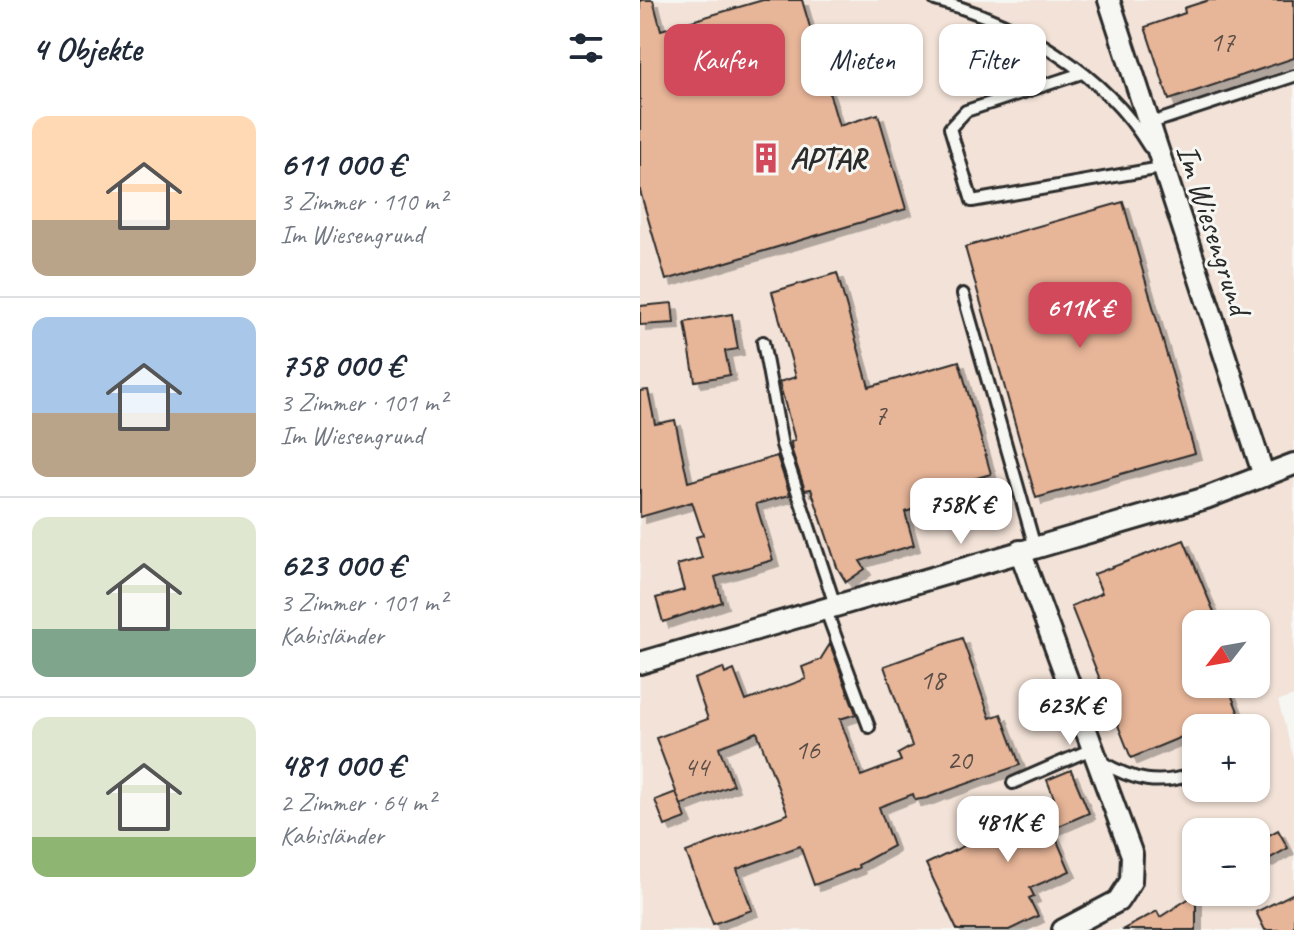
<!DOCTYPE html>
<html lang="de">
<meta charset="utf-8">
<style>
body{margin:0;font-family:Caveat,sans-serif;background:#f6f6f7;color:#1f2937;height:100vh;display:flex;flex-direction:column;font-size:30px;white-space:nowrap}
*{box-sizing:border-box;margin:0}
p{font-size:26px;color:#747a83}
.icon{flex:none;width:44px;height:44px;fill:none;stroke:currentColor;stroke-width:2;stroke-linecap:round;stroke-linejoin:round}
.map{position:relative;flex:1;overflow:hidden}
.side{display:flex;flex-direction:column;background:#fff;width:640px}
.side>*{flex:none}
.guide{position:absolute;left:24px;top:24px;width:510px;height:72px;display:flex;gap:16px}
.needle{width:52px;rotate:239deg}
.tools{position:absolute;left:542px;top:610px;display:grid;gap:16px}
.tools a{display:grid;place-items:center;width:88px;height:88px;border-radius:16px;background:#fff;box-shadow:0 2px 6px #0004;font-size:40px}
.price{position:absolute;translate:-50% -68px;padding:0 18px;border-radius:16px;background:#fff;color:#222;font-size:26px;line-height:52px;filter:drop-shadow(0 2px 4px #0008)}
.price::after{content:'';position:absolute;left:50%;top:48px;width:24px;height:18px;margin-left:-12px;background:inherit;clip-path:polygon(0 0,100% 0,50% 100%)}
.price.on{background:#d1495b;color:#fff}
ul{padding:0;list-style:none}
li{display:flex;align-items:center;gap:24px;height:200px;padding:0 32px}
li+li{border-top:2px solid #e0e1e3}
li span{display:grid;place-items:center;flex:none;width:224px;height:160px;border-radius:16px;color:#555}
li>.icon{margin-inline-start:auto}
span .icon{width:96px;height:96px;fill:#fffc;stroke-width:1}
li b{font-size:34px}
h2{display:flex;justify-content:space-between;align-items:center;height:96px;padding:0 32px;font-size:34px}
.pill{padding:0 28px;border-radius:16px;background:#fff;box-shadow:0 2px 6px #0004;font-size:28px;line-height:72px}
.pill.on{background:#d1495b;color:#fff}
main{display:flex;flex:1;min-height:0}
.map>svg:first-child{display:block}
.built{fill:#f2e2d7;fill-rule:evenodd}
.building{fill:#e7b598;stroke:#2b2b2b;stroke-width:2;filter:url(#shadow)}
.lines{fill:none;stroke-linecap:round;stroke-linejoin:round}
.lane-casing{stroke:#2b2b2b;stroke-width:16}
.street-casing{stroke:#2b2b2b;stroke-width:26}
.lane{stroke:#f6f6f2;stroke-width:10}
.street{stroke:#f6f6f2;stroke-width:20}
.labels{text-anchor:middle;stroke-width:6;stroke-linejoin:round;paint-order:stroke}
.number-label{font-size:28px;fill:#5a4e46}
.poi-label{font-size:32px;font-weight:bold;fill:#2b2b2b;stroke:#f6f6f2;text-anchor:start}
.street-label{font-size:32px;fill:#2b2b2b;stroke:#f6f6f2}
</style>
<main>
<section class="side">
<h2>4 Objekte<svg class="icon" aria-label="filters" viewBox="0 0 24 24"><path d="M4 7h16M4 17h16"/><circle cx="9" cy="7" r="2"/><circle cx="15" cy="17" r="2"/></svg></h2>
<ul>
<li><span style="background:linear-gradient(#ffd9b3 65%,#b9a48a 0)"><svg class="icon" aria-label="home" viewBox="0 0 24 24"><path d="M3 11l9-7 9 7M6 9v11h12V9"/></svg></span><div><b>611 000 €</b><p>3 Zimmer · 110 m²</p><p>Im Wiesengrund</p></div></li>
<li><span style="background:linear-gradient(#a9c7e8 60%,#b9a48a 0)"><svg class="icon" aria-label="home" viewBox="0 0 24 24"><path d="M3 11l9-7 9 7M6 9v11h12V9"/></svg></span><div><b>758 000 €</b><p>3 Zimmer · 101 m²</p><p>Im Wiesengrund</p></div></li>
<li><span style="background:linear-gradient(#dfe7d0 70%,#7fa58c 0)"><svg class="icon" aria-label="home" viewBox="0 0 24 24"><path d="M3 11l9-7 9 7M6 9v11h12V9"/></svg></span><div><b>623 000 €</b><p>3 Zimmer · 101 m²</p><p>Kabisländer</p></div></li>
<li><span style="background:linear-gradient(#dfe7d0 75%,#8fb573 0)"><svg class="icon" aria-label="home" viewBox="0 0 24 24"><path d="M3 11l9-7 9 7M6 9v11h12V9"/></svg></span><div><b>481 000 €</b><p>2 Zimmer · 64 m²</p><p>Kabisländer</p></div></li>
</ul>
</section>
<div class="map">
<svg width="654" height="930" viewBox="0 0 654 930">
<defs>
<filter id="shadow"><feDropShadow dx="6" dy="6" stdDeviation="0" flood-color="#0004"/></filter>
</defs>
<rect width="100%" height="100%" fill="#f6f6f2"/>
<filter id="ink" filterUnits="userSpaceOnUse"><feTurbulence type="fractalNoise" baseFrequency=".0125" numOctaves="2"/><feDisplacementMap in="SourceGraphic" scale="16" xChannelSelector="R" yChannelSelector="G"/><feConvolveMatrix kernelMatrix="1 2 1 2 8 2 1 2 1" color-interpolation-filters="sRGB"/></filter>
<g filter="url(#ink)">
<path class="built" d="M 0,0 L 654,0 L 654,696 L 638,701 L 654,759 L 654,930 L 0,930 ZM 556,624 L 616,624 L 616,684 L 556,684 ZM 556,728 L 616,728 L 616,788 L 556,788 ZM 556,832 L 616,832 L 616,892 L 556,892 Z"/>
<path class="building" d="M 0,0 L 13,0 L 21,30 L 123,0 L 162,0 L 199,126 L 238,114 L 266,209 L 26,280 L 0,191 Z
M 569,0 L 654,0 L 654,58 L 529,100 L 505,27 L 545,13 L 544,8 Z
M 483,202 L 555,453 L 396,498 L 325,247 Z
M 197,273 L 229,387 L 319,361 L 351,474 L 308,486 L 312,498 L 265,512 L 274,545 L 220,561 L 225,569 L 206,582 L 197,567 L 171,489 L 165,490 L 152,451 L 151,442 L 155,440 L 139,382 L 156,377 L 132,292 Z
M 32,303 L 34,323 L 0,325 L 0,306 Z
M 92,314 L 98,349 L 85,351 L 90,375 L 55,381 L 45,322 Z
M 8,390 L 15,424 L 35,420 L 48,482 L 137,456 L 150,495 L 116,504 L 133,560 L 75,577 L 82,602 L 23,622 L 16,598 L 44,590 L 37,565 L 62,558 L 56,537 L 63,535 L 52,502 L 0,517 L 0,391 Z
M 544,540 L 579,624 L 556,624 L 556,684 L 587,684 L 599,714 L 556,728 L 556,731 L 491,758 L 431,606 L 462,593 L 454,574 Z
M 322,638 L 350,718 L 361,714 L 380,765 L 287,798 L 275,800 L 273,794 L 239,807 L 253,846 L 218,865 L 219,868 L 174,885 L 160,846 L 97,869 L 112,910 L 73,924 L 46,852 L 148,814 L 117,732 L 79,747 L 93,785 L 41,805 L 16,738 L 68,719 L 54,679 L 83,668 L 85,674 L 94,670 L 106,701 L 166,679 L 162,667 L 180,660 L 190,644 L 216,714 L 200,719 L 221,776 L 261,761 L 258,754 L 272,746 L 244,666 Z
M 431,770 L 449,813 L 412,829 L 430,871 L 390,888 L 394,896 L 389,898 L 398,916 L 369,930 L 317,930 L 286,864 L 364,827 L 361,820 L 414,798 L 407,780 Z
M 36,792 L 46,818 L 25,826 L 15,800 Z
M 638,830 L 648,848 L 616,866 L 616,842 Z
M 654,893 L 654,930 L 625,930 L 616,912 Z
M 556,894 L 556,930 L 482,930 L 517,911 L 520,917 Z"/>
<g class="lines">
<g class="lane-casing">
<path id="lane" d="M 295,0 C 378,22 464,72 509,147
M 442,73 L 326,111 L 310,128 L 332,201 L 521,168
M 508,124 L 654,76
M 323,294 L 395,547
M 123,342 L 142,445 L 195,605
M 185,608 L 229,727
M 460,761 C 493,781 519,787 556,773
M 373,783 L 454,748"/>
</g>
<g class="street-casing">
<path id="street" d="M 469,0 L 624,476
M 380,551 L 492,855 L 491,881 L 478,901 L 423,930
M 0,663 L 566,498 L 654,464"/>
</g>
<use href="#lane" class="lane"/>
<use href="#street" class="street"/>
</g>
</g>
<defs>
<g id="building-bare" transform="scale(2.4)"><path d="M-4-6H4V6H1V3H-1V6H-4ZM-2.5-4.3h1.7v1.8h-1.7ZM.8-4.3h1.7v1.8H.8ZM-2.5-1h1.7V.8h-1.7ZM.8-1h1.7V.8H.8Z" fill="#d1495b" stroke="#f6f6f2" stroke-width="2.5" paint-order="stroke"/></g>
</defs>
<g fill-rule="evenodd">
<use href="#building-bare" x="126" y="158"/>
</g>
<g class="labels">
<g class="number-label">
<text x="582" y="51">17</text>
<text x="240" y="424">7</text>
<text x="292" y="689">18</text>
<text x="167" y="759">16</text>
<text x="319" y="769">20</text>
<text x="56" y="776">44</text>
</g>
<g class="poi-label">
<text x="150" y="169">APTAR</text>
</g>
<g class="street-label">
<text transform="translate(574 229) rotate(72)" y="11">Im Wiesengrund</text>
</g>
</g>
</svg>
<div class="tools">
<a><svg class="needle" viewBox="-14 -14 28 28"><path d="M0-13l5 13h-10z" fill="#e53935"/><path d="M0 13l5-13h-10z" fill="#747a83"/></svg></a>
<a>+</a>
<a>−</a>
</div>
<b class="price on" style="left:440px;top:350px">611K €</b>
<b class="price" style="left:321px;top:546px">758K €</b>
<b class="price" style="left:430px;top:747px">623K €</b>
<b class="price" style="left:368px;top:864px">481K €</b>
<div class="guide">
<a class="pill on">Kaufen</a>
<a class="pill">Mieten</a>
<a class="pill">Filter</a>
</div>
</div>
</main>
